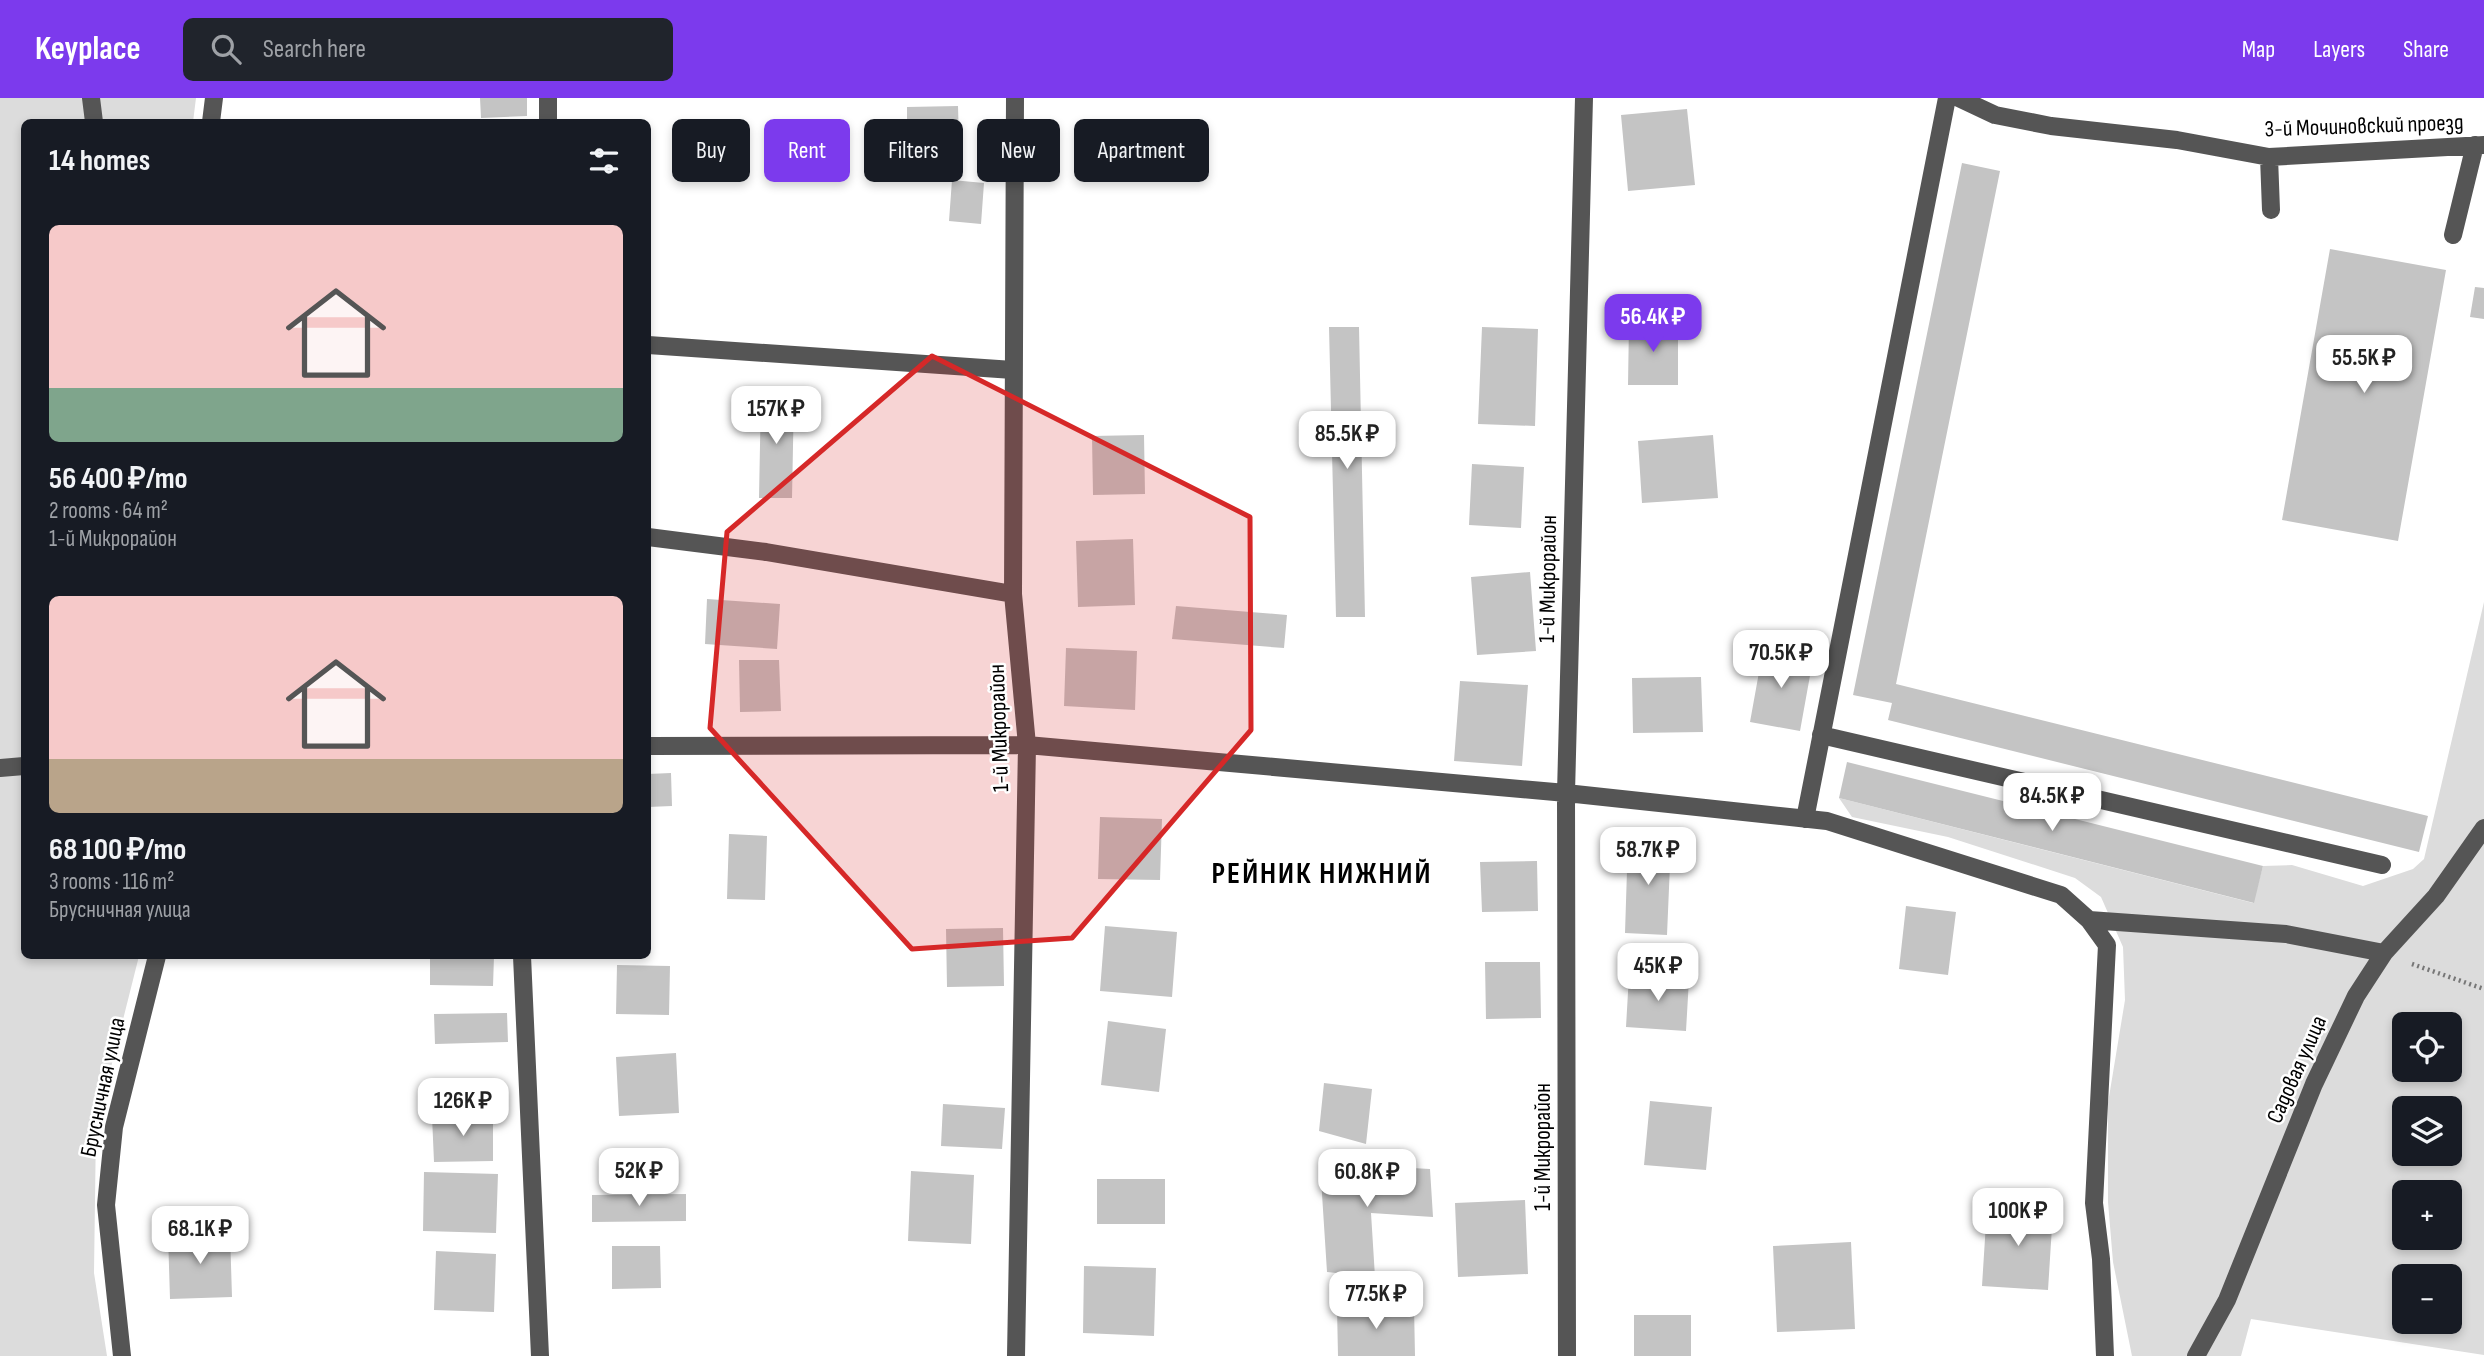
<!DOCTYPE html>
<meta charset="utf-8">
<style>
body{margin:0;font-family:"Sofia Sans Condensed",sans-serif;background:#20242c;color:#f1f3f6;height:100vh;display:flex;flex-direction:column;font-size:26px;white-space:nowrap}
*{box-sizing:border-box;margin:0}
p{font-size:23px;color:#9ea1a6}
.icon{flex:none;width:38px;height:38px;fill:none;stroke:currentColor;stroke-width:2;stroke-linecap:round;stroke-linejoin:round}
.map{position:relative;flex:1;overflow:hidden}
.side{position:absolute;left:21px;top:21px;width:630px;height:840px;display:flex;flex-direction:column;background:#171b24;border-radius:10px;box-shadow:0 4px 10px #0003}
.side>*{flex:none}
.guide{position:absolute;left:672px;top:21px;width:665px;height:63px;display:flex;gap:14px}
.fabs{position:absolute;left:2392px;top:914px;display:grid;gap:14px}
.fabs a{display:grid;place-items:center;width:70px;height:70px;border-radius:10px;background:#171b24;box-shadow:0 4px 10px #0003;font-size:35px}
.price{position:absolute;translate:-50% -60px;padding:0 16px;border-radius:14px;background:#fff;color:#222;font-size:23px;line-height:46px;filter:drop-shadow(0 2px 4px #0008)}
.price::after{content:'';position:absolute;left:50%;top:42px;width:21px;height:16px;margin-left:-10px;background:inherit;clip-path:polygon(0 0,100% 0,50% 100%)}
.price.current{background:#7c3aed;color:#fff}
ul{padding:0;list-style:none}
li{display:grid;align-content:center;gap:14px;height:371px;padding:0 28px}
li span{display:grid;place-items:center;height:217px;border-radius:10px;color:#555}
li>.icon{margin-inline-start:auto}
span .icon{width:126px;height:126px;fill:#fffc;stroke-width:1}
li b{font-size:30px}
h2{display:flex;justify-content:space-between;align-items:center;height:84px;padding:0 28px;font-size:30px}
.chip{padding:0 24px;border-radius:10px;background:#171b24;box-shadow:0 4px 10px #0003;font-size:24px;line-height:63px}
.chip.current{background:#7c3aed;color:#fff}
header{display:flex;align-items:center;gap:42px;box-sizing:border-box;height:98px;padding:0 35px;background:#7c3aed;color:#fff}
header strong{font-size:33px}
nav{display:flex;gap:38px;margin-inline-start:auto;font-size:24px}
.search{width:490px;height:63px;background:#20242c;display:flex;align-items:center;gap:18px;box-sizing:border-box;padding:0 24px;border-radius:10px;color:#9ea1a6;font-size:26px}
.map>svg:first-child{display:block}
.green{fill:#dcdcdc;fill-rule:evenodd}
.building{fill:#c4c4c4}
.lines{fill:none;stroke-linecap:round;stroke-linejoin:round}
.path{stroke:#777;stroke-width:4.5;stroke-dasharray:2 3.5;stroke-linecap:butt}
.minor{stroke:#555;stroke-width:18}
.marked{fill:#d62828;fill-opacity:0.2;stroke:#d62828;stroke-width:5;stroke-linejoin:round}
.labels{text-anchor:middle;stroke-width:5;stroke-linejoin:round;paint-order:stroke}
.street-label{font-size:23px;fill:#000;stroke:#fff}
.district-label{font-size:30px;font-weight:bold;letter-spacing:2px;fill:#000;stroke:#fff}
</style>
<header>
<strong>Keyplace</strong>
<div class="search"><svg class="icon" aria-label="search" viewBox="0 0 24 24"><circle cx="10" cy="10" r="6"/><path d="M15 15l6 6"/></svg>Search here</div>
<nav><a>Map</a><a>Layers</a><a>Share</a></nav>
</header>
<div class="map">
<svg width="2484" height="1258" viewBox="0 0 2484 1258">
<rect width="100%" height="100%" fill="#fff"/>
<path class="green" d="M 0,0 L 196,0 L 193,24 L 24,24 L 24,858 L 139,858 L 96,1029 L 94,1175 L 107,1258 L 0,1258 Z
M 2484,504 L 2484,1257 L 2251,1221 L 2241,1258 L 2132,1258 L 2113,1164 L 2108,1104 L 2108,1005 L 2125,902 L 2123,849 L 2101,799 L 2075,780 L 1948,739 L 1852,719 L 1839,700 L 2253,805 L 2263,768 L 2292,767 L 2363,788 L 2413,771 L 2424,761 ZM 2404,926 L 2450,926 L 2450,971 L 2404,971 ZM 2404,1010 L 2450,1010 L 2450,1055 L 2404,1055 ZM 2404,1094 L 2450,1094 L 2450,1139 L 2404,1139 ZM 2404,1178 L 2450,1178 L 2450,1223 L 2404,1223 Z"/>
<path class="building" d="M 480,0 L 527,0 L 527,18 L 481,20 Z
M 958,8 L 959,42 L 907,43 L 907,9 Z
M 1687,11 L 1695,87 L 1628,93 L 1621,17 Z
M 1962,65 L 2000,73 L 1896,586 L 2428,718 L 2419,754 L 1888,622 L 1892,605 L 1853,597 Z
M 952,82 L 984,85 L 981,126 L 949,123 Z
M 2330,151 L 2446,172 L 2398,443 L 2282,422 Z
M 2475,189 L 2484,190 L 2484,221 L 2470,219 Z
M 1678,224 L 1678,287 L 1628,287 L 1629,225 Z
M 1329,229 L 1359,229 L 1365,519 L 1336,519 Z
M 1482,229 L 1538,231 L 1535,328 L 1478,326 Z
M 761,295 L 794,296 L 792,400 L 759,400 Z
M 1144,337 L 1145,396 L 1093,397 L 1092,338 Z
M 1713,337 L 1718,400 L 1642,405 L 1638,343 Z
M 1472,366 L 1524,369 L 1521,430 L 1469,427 Z
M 1133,441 L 1135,507 L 1078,509 L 1076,443 Z
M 1530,474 L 1536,553 L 1477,557 L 1471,479 Z
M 707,501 L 780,506 L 777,551 L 705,546 Z
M 1176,508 L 1287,517 L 1284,550 L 1172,541 Z
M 1066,550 L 1137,553 L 1135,612 L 1064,608 Z
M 1763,552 L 1813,561 L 1800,633 L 1750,624 Z
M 739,562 L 779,562 L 781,613 L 740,614 Z
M 1701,579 L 1703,634 L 1633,635 L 1632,580 Z
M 1460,583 L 1528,587 L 1522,668 L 1454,663 Z
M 1847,664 L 2263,768 L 2254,805 L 1839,700 Z
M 671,675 L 672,708 L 648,709 L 648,676 Z
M 1100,719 L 1162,721 L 1160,782 L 1098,781 Z
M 729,736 L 767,738 L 765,802 L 727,801 Z
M 1628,741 L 1671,743 L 1667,837 L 1625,835 Z
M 1537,763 L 1538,813 L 1482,814 L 1480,764 Z
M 1906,808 L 1956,814 L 1948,877 L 1899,871 Z
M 1105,828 L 1177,834 L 1172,899 L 1100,893 Z
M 1003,830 L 1004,888 L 947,889 L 946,831 Z
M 430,858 L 494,858 L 493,888 L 430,887 Z
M 1485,864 L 1540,864 L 1541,920 L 1486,921 Z
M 617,867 L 670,868 L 669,917 L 616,916 Z
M 1629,877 L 1689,881 L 1686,933 L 1626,929 Z
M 507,915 L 508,944 L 435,946 L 434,916 Z
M 1108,923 L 1166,931 L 1159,994 L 1101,987 Z
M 676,955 L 679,1015 L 619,1018 L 616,959 Z
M 1324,985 L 1372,991 L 1366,1046 L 1319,1033 Z
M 1650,1003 L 1712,1009 L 1706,1072 L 1644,1067 Z
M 943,1006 L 1005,1010 L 1002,1051 L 941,1048 Z
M 493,1017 L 493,1063 L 434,1064 L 432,1018 Z
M 1320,1065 L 1430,1071 L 1433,1119 L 1371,1115 L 1375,1179 L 1327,1174 Z
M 911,1073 L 974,1077 L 971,1146 L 908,1143 Z
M 424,1074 L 498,1076 L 496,1135 L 423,1133 Z
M 1097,1081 L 1165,1081 L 1165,1126 L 1097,1126 Z
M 686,1096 L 686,1123 L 592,1124 L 592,1097 Z
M 1525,1102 L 1528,1176 L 1458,1179 L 1455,1105 Z
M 1987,1109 L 2053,1113 L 2048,1192 L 1982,1188 Z
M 230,1134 L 232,1199 L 170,1201 L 168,1136 Z
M 1851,1144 L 1855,1231 L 1777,1234 L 1773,1148 Z
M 612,1148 L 660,1148 L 661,1190 L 612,1191 Z
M 436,1153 L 496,1156 L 494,1214 L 434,1212 Z
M 1084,1168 L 1156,1170 L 1154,1238 L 1083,1235 Z
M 1414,1208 L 1415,1258 L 1338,1258 L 1337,1210 Z
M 1634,1217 L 1691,1217 L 1691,1258 L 1634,1258 Z"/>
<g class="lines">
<path class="path" d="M 2412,866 L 2484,891"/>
<path class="minor" d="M 91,0 L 94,24
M 548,0 L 548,24
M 1015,0 L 1013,496 L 1027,647 L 1016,1258
M 1959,0 L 1995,17 L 2051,28 L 2177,42 L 2269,59 L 2484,47
M 211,24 L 214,0
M 2269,59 L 2271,112
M 2453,137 L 2475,47
M 648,247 L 1013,272
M 648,439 L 766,454 L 1013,496
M 1821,637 L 2382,767
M 648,648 L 1027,647 L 1566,695 L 1827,723 L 2061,797 L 2089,822 L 2107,847 L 2094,1105 L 2101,1161 L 2105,1258
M 0,670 L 24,668
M 1805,721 L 1947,0
M 2089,822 L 2286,836 L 2384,855
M 522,858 L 540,1258
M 122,1258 L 106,1107 L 114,1029 L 157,858
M 1567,1258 L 1566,695 L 1584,0
M 2196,1258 L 2227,1202 L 2314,986 L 2356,898 L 2384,855 L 2436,798 L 2484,730"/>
</g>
<path class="marked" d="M 932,258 L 1250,419 L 1251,632 L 1072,840 L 912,851 L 710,630 L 727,434 Z"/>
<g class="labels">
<g class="street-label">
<text transform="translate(2364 27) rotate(-2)" y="8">3-й Мочиновский проезд</text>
<text transform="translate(1547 481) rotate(-89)" y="8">1-й Микрорайон</text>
<text transform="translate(998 630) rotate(-92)" y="8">1-й Микрорайон</text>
<text transform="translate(2296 971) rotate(-66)" y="8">Садовая улица</text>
<text transform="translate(102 989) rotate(-78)" y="8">Брусничная улица</text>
<text transform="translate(1542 1049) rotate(-90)" y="8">1-й Микрорайон</text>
</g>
<g class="district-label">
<text x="1322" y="785">РЕЙНИК НИЖНИЙ</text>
</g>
</g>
</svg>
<div class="fabs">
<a><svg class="icon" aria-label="locate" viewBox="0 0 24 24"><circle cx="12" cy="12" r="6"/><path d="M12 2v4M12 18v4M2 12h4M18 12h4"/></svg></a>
<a><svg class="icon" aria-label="layers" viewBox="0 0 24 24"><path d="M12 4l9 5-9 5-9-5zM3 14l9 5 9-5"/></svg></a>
<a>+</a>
<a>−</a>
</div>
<b class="price current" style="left:1653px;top:256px">56.4K ₽</b>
<b class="price" style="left:2364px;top:297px">55.5K ₽</b>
<b class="price" style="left:776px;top:348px">157K ₽</b>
<b class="price" style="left:1347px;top:373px">85.5K ₽</b>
<b class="price" style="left:1781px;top:592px">70.5K ₽</b>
<b class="price" style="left:2052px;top:735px">84.5K ₽</b>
<b class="price" style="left:1648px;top:789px">58.7K ₽</b>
<b class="price" style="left:1658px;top:905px">45K ₽</b>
<b class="price" style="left:463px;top:1040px">126K ₽</b>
<b class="price" style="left:639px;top:1110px">52K ₽</b>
<b class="price" style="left:1367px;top:1111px">60.8K ₽</b>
<b class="price" style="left:2018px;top:1150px">100K ₽</b>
<b class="price" style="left:200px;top:1168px">68.1K ₽</b>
<b class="price" style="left:1376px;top:1233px">77.5K ₽</b>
<div class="guide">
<a class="chip">Buy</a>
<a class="chip current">Rent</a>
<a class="chip">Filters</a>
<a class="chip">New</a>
<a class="chip">Apartment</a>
</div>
<section class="side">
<h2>14 homes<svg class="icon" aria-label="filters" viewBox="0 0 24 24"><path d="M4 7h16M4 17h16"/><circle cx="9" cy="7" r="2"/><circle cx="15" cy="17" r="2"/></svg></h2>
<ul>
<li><span style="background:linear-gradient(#f6c9c9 75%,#7fa58c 0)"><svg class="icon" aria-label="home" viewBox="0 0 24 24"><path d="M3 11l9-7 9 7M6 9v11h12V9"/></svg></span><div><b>56 400 ₽/mo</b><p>2 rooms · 64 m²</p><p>1-й Микрорайон</p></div></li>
<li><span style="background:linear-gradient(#f6c9c9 75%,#b9a48a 0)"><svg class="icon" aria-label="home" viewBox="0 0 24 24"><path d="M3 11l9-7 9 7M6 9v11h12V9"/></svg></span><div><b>68 100 ₽/mo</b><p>3 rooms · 116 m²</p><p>Брусничная улица</p></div></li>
</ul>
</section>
</div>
